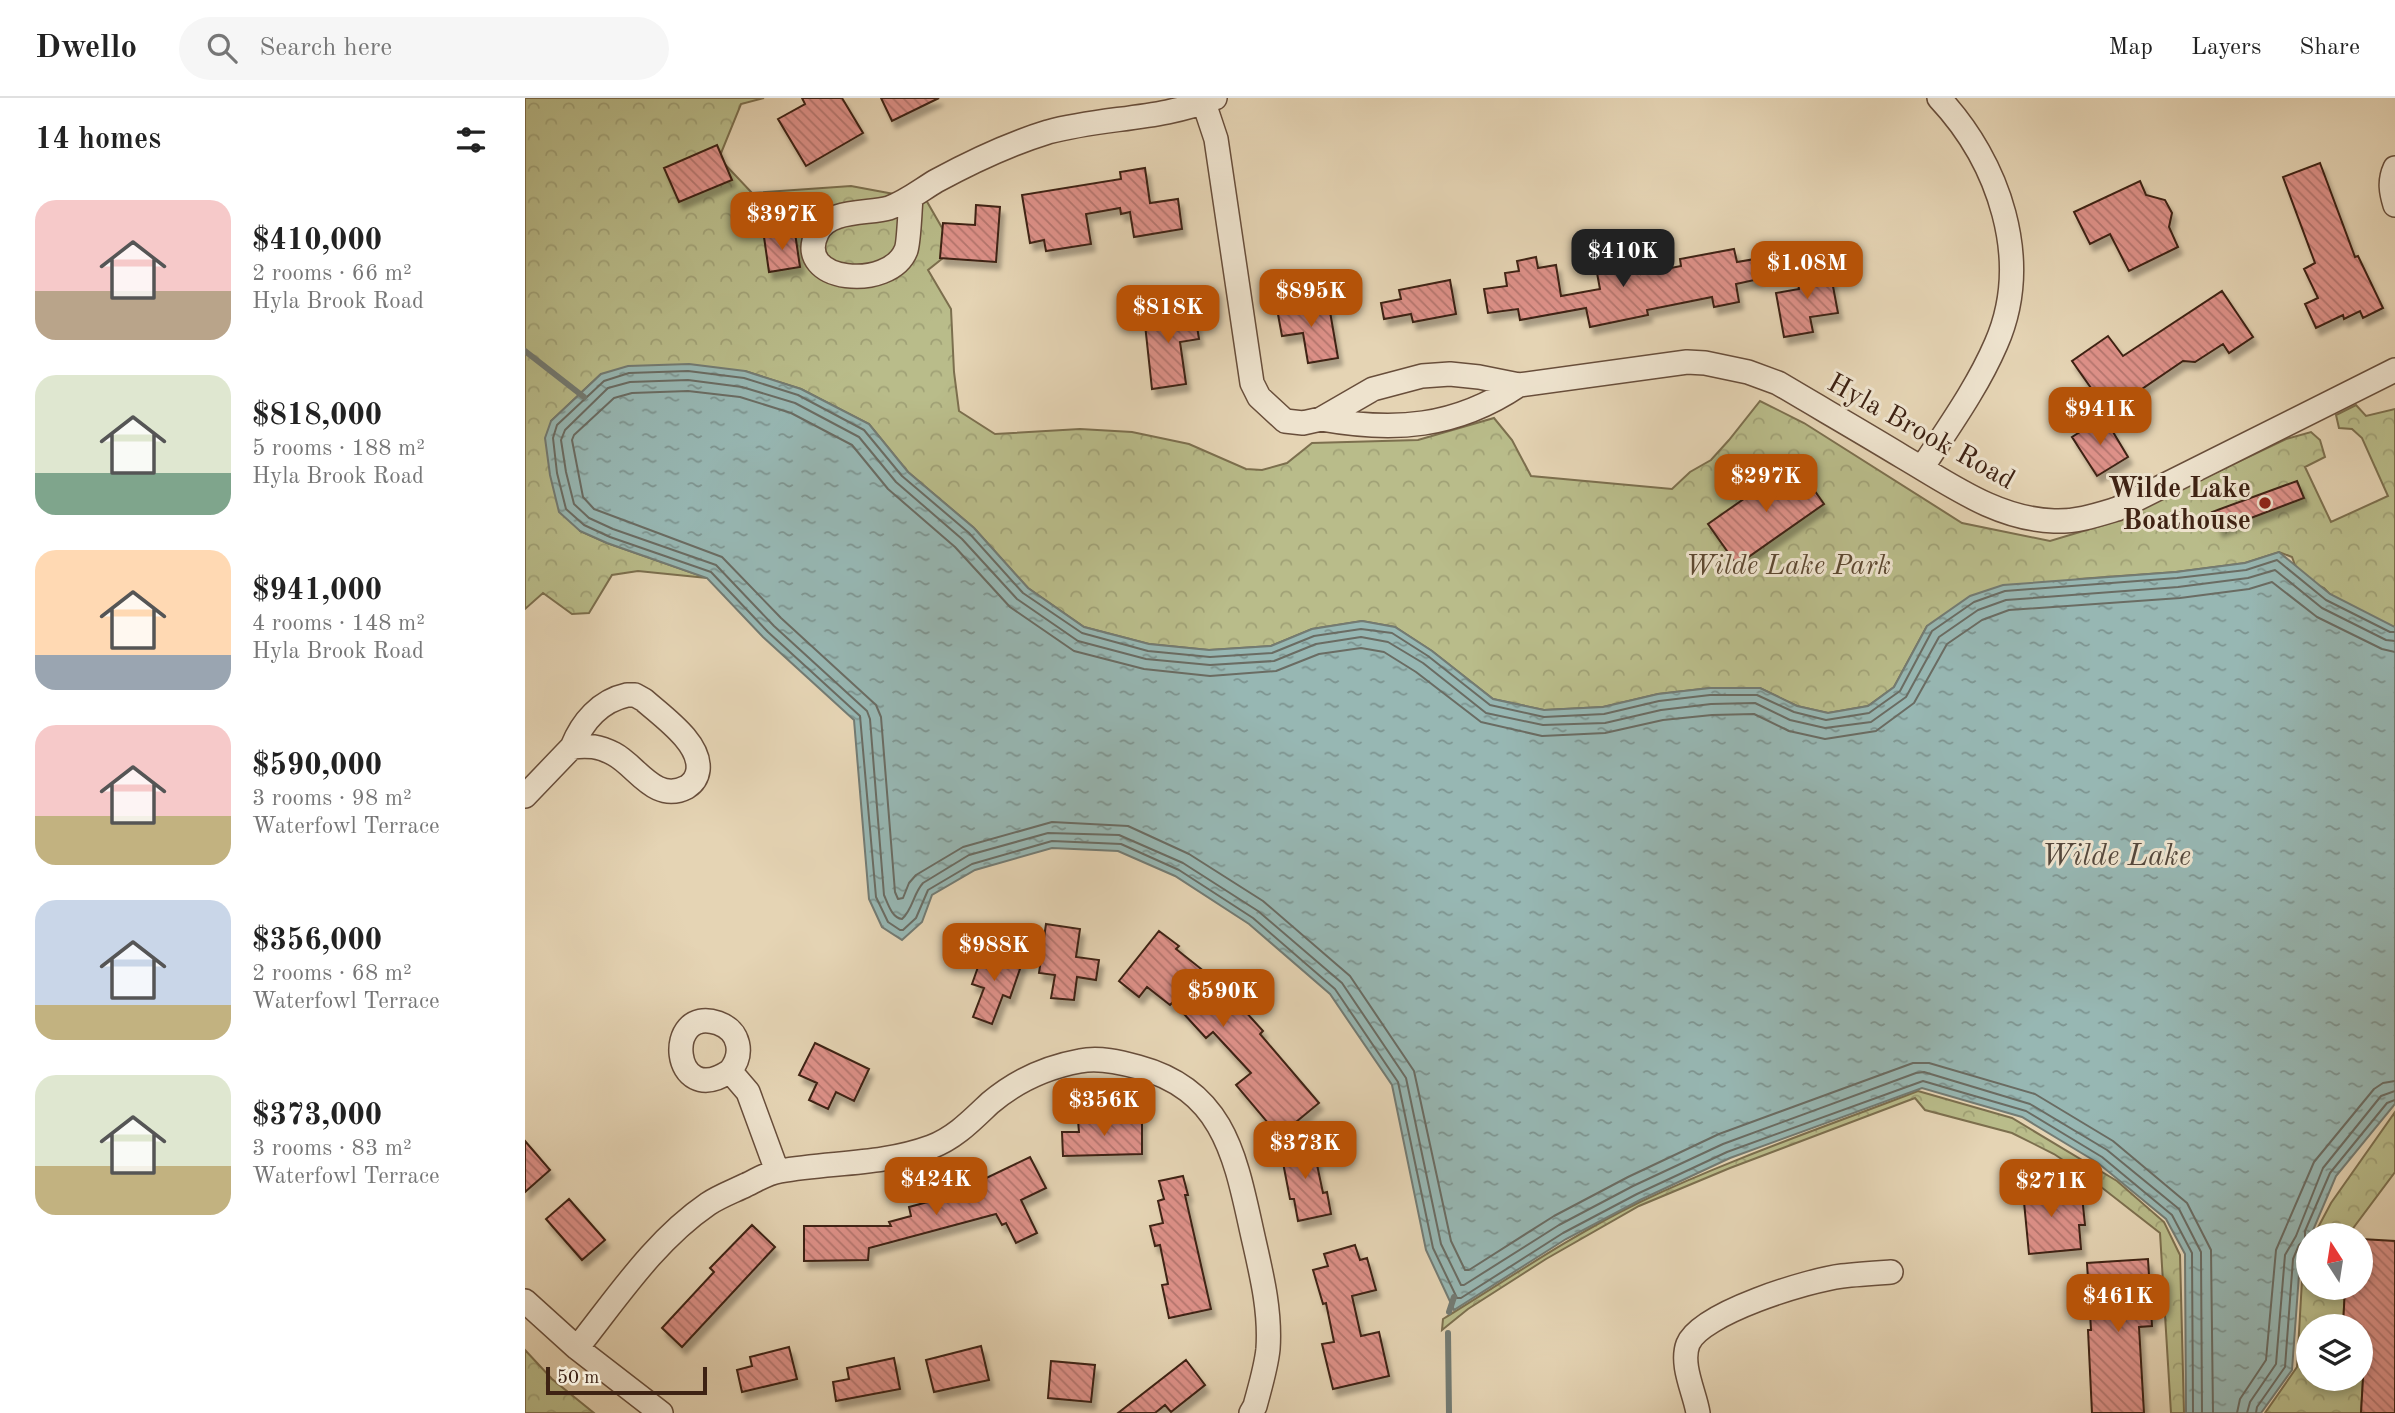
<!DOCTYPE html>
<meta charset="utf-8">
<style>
body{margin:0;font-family:"Old Standard TT",serif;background:#f6f6f6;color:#222;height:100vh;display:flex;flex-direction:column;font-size:26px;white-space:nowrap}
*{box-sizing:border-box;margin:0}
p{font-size:23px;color:#767676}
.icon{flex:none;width:38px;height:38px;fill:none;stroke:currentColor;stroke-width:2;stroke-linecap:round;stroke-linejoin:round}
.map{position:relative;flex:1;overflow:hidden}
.details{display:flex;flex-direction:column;background:#fff;width:525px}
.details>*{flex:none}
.needle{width:46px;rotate:348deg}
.buttons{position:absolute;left:1771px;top:1125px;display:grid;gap:14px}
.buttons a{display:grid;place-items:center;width:77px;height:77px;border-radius:50%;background:#fff;box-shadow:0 4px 10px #0003;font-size:35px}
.scale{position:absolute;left:21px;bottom:18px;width:161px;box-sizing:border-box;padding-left:7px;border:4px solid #3e2213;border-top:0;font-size:19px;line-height:24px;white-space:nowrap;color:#3e2213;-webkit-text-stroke:5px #eee3ce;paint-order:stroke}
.price{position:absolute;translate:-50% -60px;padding:0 16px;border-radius:14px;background:#b45309;color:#fff;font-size:23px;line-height:46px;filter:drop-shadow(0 2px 4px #0008)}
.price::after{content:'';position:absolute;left:50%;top:42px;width:21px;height:16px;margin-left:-10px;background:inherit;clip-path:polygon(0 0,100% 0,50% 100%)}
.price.current{background:#222;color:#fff}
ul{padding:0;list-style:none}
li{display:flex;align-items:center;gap:21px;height:175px;padding:0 35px}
li span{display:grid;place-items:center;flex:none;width:196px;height:140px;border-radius:21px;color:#555}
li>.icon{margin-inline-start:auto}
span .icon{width:84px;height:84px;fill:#fffc;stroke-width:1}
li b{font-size:30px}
h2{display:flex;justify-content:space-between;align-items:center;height:84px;padding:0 35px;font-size:30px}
header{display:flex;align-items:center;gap:42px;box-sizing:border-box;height:98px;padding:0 35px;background:#fff;border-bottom:2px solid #e0e0e0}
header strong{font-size:33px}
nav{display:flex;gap:38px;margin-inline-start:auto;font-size:24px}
.search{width:490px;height:63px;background:#f6f6f6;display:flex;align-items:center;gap:18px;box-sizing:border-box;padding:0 24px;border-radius:38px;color:#767676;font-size:26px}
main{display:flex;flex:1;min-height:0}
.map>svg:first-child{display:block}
.forest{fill:url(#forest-crowns);stroke:#7c6f4e;stroke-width:2}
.water{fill:url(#water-ripples);stroke:#737b73;stroke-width:2}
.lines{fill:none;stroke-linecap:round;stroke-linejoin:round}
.shore{stroke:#6a6c63;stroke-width:2}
.stream{stroke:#737b73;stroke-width:6}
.building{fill:url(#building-back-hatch);stroke:#3e2213;stroke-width:2;filter:url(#shadow)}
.minor-casing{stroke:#684e3b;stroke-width:26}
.minor{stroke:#eee3ce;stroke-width:23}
.poi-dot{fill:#8f2418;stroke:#eee3ce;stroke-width:2.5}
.labels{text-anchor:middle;stroke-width:6;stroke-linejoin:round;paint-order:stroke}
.street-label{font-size:28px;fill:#3e2213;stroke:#eee3ce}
.poi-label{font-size:28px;font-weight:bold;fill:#3e2213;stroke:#eee3ce;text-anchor:end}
.park-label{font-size:28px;font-style:italic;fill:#5d4831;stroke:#eee3ce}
.water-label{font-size:30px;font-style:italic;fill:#54473b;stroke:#eee3ce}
</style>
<header>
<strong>Dwello</strong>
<div class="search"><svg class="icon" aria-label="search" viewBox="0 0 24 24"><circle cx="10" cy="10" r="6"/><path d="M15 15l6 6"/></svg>Search here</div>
<nav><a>Map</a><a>Layers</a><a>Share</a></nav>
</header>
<main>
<section class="details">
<h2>14 homes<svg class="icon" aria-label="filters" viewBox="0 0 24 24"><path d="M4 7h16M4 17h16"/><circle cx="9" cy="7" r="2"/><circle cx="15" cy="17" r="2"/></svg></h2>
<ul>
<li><span style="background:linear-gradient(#f6c9c9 65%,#b9a48a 0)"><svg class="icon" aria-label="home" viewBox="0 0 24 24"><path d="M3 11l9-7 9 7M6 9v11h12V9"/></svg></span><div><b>$410,000</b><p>2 rooms · 66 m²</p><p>Hyla Brook Road</p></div></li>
<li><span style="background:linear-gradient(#dfe7d0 70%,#7fa58c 0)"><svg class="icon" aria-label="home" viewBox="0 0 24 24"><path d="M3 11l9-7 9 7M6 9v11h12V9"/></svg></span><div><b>$818,000</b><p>5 rooms · 188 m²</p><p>Hyla Brook Road</p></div></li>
<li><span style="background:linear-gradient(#ffd9b3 75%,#9aa5b1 0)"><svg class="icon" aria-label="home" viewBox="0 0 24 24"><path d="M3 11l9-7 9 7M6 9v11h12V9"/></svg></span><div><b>$941,000</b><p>4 rooms · 148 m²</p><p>Hyla Brook Road</p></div></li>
<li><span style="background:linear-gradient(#f6c9c9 65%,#c2b280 0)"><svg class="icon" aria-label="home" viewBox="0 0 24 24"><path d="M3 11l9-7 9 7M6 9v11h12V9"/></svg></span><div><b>$590,000</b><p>3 rooms · 98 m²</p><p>Waterfowl Terrace</p></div></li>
<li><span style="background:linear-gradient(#c9d6e8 75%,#c2b280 0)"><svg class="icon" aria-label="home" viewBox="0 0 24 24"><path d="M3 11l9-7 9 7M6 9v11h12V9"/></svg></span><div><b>$356,000</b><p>2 rooms · 68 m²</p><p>Waterfowl Terrace</p></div></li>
<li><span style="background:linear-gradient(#dfe7d0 65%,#c2b280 0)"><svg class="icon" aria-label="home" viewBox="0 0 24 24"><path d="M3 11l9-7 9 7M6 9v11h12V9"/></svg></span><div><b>$373,000</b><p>3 rooms · 83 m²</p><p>Waterfowl Terrace</p></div></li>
</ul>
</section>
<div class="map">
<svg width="1870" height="1315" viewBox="0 0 1870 1315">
<defs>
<pattern id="forest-crowns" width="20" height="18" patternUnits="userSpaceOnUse" patternTransform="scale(1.75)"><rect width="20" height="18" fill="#b9bc8a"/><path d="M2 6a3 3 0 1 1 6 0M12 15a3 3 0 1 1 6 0" fill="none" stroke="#a0a176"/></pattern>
<pattern id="water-ripples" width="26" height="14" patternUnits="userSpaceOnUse" patternTransform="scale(1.75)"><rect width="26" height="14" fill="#97b7b3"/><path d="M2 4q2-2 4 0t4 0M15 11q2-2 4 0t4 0" fill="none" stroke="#7d9490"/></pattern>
<pattern id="building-back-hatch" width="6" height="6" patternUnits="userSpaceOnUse" patternTransform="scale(1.75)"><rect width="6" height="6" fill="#de9189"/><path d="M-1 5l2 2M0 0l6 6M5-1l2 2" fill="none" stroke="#b5766f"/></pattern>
<filter id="shadow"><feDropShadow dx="4" dy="7" stdDeviation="2" flood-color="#0004"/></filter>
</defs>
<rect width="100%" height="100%" fill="#e5d4b4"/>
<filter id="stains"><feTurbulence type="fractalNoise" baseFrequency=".00286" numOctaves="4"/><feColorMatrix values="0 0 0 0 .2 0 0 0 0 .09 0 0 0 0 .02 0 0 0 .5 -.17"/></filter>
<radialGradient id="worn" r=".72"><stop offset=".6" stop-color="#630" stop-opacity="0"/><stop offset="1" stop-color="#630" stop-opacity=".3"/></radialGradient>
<path class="forest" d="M 0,0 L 239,0 L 216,6 L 194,60 L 227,95 L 326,88 L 401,102 L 420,135 L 418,160 L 403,172 L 426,211 L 429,274 L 434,313 L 470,336 L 555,331 L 607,334 L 664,346 L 721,371 L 737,372 L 762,365 L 787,345 L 893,342 L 969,320 L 987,342 L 1006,378 L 1147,391 L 1165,374 L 1186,362 L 1204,342 L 1235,303 L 1279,325 L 1437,425 L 1525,443 L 1585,425 L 1761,341 L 1786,334 L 1795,342 L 1800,359 L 1780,369 L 1806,424 L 1863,398 L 1837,340 L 1827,331 L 1814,330 L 1811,317 L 1831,307 L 1841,318 L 1870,311 L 1870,530 L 1814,506 L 1799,490 L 1784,483 L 1771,470 L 1767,459 L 1754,454 L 1720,465 L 1651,474 L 1554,481 L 1402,528 L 1369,589 L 1343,608 L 1303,615 L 1272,608 L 1235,590 L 1185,590 L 1133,596 L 1078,609 L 1019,612 L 968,601 L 907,553 L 870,529 L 837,523 L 787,531 L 746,548 L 684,552 L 624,546 L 559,529 L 503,490 L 449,430 L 383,374 L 344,326 L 276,291 L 220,273 L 76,276 L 26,323 L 55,433 L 82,445 L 182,480 L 113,473 L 87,477 L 64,515 L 47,516 L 18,495 L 0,511 Z
M 1393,993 L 1487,1020 L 1592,1083 L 1639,1124 L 1655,1157 L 1659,1315 L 1646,1315 L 1635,1135 L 1562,1078 L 1529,1056 L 1487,1035 L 1400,1012 L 1390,1000 L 1205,1070 L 1114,1108 L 1021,1161 L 943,1211 L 917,1232 L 918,1221 C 983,1181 1047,1137 1115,1104 C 1205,1061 1300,1029 1393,993 Z
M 1870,1014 L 1870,1074 L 1823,1137 L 1789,1137 L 1806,1105 Z
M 1783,1149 L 1783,1190 L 1820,1190 L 1818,1228 L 1783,1228 L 1783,1281 L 1836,1281 L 1836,1262 L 1839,1263 L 1836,1315 L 1740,1315 L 1772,1269 L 1778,1165 Z
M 0,1252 L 27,1281 L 69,1315 L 0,1315 Z"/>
<path class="water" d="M 164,266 L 220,273 L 276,291 L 344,326 L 383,374 L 449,430 L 503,490 L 559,529 L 624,546 L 684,552 L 746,548 L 787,531 L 837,523 L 870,529 L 907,553 L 968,601 L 1019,612 L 1078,609 L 1133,596 L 1185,590 L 1235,590 L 1272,608 L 1303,615 L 1343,608 L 1369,589 L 1402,528 L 1445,498 L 1478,487 L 1651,474 L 1720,465 L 1754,454 L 1805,496 L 1870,529 L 1870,1006 L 1811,1078 L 1786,1137 L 1783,1138 L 1783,1143 L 1775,1163 L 1767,1272 L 1736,1315 L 1661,1315 L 1660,1156 L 1641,1121 L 1573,1065 L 1497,1019 L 1397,990 L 1205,1060 L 1115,1102 L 1041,1141 L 929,1212 L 901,1152 L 867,987 L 805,896 L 724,826 L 650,778 L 593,753 L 527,750 L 450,772 L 407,797 L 397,824 L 377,842 L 357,829 L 344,801 L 329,622 L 238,539 L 182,480 L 82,445 L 55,433 L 34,414 L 25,377 L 20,340 L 26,323 L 76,276 L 103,268 Z"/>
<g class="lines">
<path class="shore" d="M 1668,1315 L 1667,1155 L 1647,1117 L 1577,1059 L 1501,1013 L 1398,983 L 1202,1054 L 1112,1096 L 1038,1135 L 936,1200 L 932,1200 L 908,1150 L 873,984 L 810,891 L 728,820 L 654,772 L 596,746 L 527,743 L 447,766 L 403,792 L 391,820 L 378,832 L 375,832 L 363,824 L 351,799 L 335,618 L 243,534 L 186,474 L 85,439 L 59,427 L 41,411 L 32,375 L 28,340 L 32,327 L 79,283 L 104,275 L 163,273 L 219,280 L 273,297 L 339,332 L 377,378 L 444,435 L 498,495 L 557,535 L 623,553 L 685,559 L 747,555 L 789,538 L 836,531 L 867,535 L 903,558 L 965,607 L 1019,619 L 1079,616 L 1134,603 L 1185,597 L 1232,597 L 1269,614 L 1301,622 L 1344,615 L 1375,593 L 1407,533 L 1449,504 L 1480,493 L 1652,480 L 1721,472 L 1752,462 L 1801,502 L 1865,534 L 1870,534
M 1677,1315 L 1676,1154 L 1654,1111 L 1582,1052 L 1505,1006 L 1399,974 L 1391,975 L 1198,1046 L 1108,1088 L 1034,1127 L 939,1187 L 936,1187 L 916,1146 L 881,980 L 817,885 L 733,813 L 658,765 L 594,737 L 523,735 L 444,757 L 398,785 C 388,796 388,811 377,821 C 367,820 363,806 359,797 L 345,621 L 342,613 L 249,528 L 191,467 L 88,431 L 64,420 L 49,406 L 41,374 L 36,342 L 40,332 L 83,290 L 105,284 L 163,282 L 217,289 L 270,305 L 334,339 L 371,384 L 437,441 L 492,501 L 553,543 L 621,561 L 685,567 L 749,563 L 791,546 L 836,539 L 863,544 L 898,565 L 961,615 L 1018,627 L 1080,625 L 1136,612 L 1186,606 L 1230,605 L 1265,622 L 1300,630 L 1346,624 L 1381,599 L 1414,539 L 1453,512 L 1481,502 L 1653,489 L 1723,480 L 1750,472 L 1797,510 L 1861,542 L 1870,543
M 1688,1315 L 1686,1152 L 1662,1105 L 1588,1043 L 1510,996 L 1404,965 L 1388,965 L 1194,1036 L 1103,1079 L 1029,1118 L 944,1172 L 940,1172 L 926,1143 L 889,973 L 825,878 L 738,803 L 664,756 L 603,728 L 527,724 L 438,749 L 391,777 L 384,785 L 378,800 L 373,801 L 370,794 L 356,619 L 351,607 L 256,520 L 197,459 L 69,411 L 58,399 L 47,342 L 49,337 L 89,300 L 107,295 L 163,293 L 215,299 L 266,315 L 327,347 L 363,391 L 430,449 L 485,509 L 549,553 L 619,571 L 685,578 L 751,573 L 794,556 L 836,550 L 859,554 L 891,574 L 956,624 L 1017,638 L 1080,635 L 1138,622 L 1187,617 L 1229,616 L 1264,633 L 1300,641 L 1351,633 L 1389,605 L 1422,546 L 1457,522 L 1484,512 L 1655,500 L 1724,491 L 1747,484 L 1792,519 L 1857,551 L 1870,554
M 1712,1315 L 1715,1301 L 1741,1262 L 1751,1152 L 1789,1064 L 1849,991 L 1858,985 L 1870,983
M 1722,1315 L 1725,1304 L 1751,1266 L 1760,1157 L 1771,1138 L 1798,1070 L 1856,998 L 1870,993
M 1731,1315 L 1732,1309 L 1760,1269 L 1768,1161 L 1774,1147 L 1780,1142 L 1780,1133 L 1805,1075 L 1862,1005 L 1870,1002"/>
<path class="stream" d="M 0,253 L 59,299
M 924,1214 L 929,1199
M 923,1235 L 924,1315"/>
</g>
<path class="building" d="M 277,0 L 317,0 L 338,35 L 281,68 L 253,21 L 280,6 Z
M 356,0 L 414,0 L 367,23 Z
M 192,47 L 207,82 L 154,104 L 139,70 Z
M 1795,65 L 1830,159 L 1833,158 L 1858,210 L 1838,220 L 1835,213 L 1819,221 L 1818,217 L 1791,230 L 1780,206 L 1793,200 L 1779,171 L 1790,165 L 1758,79 Z
M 620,70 L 625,105 L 653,101 L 657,131 L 609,139 L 605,114 L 596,116 L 595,110 L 561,116 L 566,146 L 521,153 L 519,142 L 505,145 L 497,97 L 596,81 L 595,74 Z
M 1615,83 L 1621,97 L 1640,102 L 1647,115 L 1644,129 L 1653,149 L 1604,173 L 1585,136 L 1565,146 L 1549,114 Z
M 451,107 L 475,109 L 471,164 L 415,160 L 418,125 L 450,127 Z
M 270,135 L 275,169 L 244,174 L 239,139 Z
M 1209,151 L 1212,164 L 1230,161 L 1234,181 L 1211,186 L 1214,204 L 1189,209 L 1187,199 L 1122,212 L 1123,217 L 1065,229 L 1061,210 L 995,222 L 993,211 L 963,215 L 959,191 L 982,188 L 980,175 L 994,173 L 992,163 L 1011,159 L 1013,170 L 1031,167 L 1036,198 L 1075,191 L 1072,175 L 1114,167 L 1116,176 L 1156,168 L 1155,161 Z
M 1304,167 L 1313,215 L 1285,219 L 1288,234 L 1259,239 L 1251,195 L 1274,191 L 1271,173 Z
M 925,182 L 931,216 L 888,224 L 886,216 L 859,221 L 856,205 L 876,201 L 874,192 Z
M 1697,193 L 1728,239 L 1704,255 L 1698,246 L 1670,264 L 1658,263 L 1583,314 L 1547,263 L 1583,238 L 1598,258 Z
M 803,202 L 813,260 L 783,265 L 778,235 L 757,238 L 752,211 Z
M 652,206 L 653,218 L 670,216 L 674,241 L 655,244 L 661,286 L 627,291 L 619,217 L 631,215 L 630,209 Z
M 1579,319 L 1603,359 L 1572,378 L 1547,339 Z
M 1270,365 L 1299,406 L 1212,467 L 1183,426 Z
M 1772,383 L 1779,400 L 1694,432 L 1687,414 Z
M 521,826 L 555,831 L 551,859 L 574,862 L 571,882 L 552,879 L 549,902 L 526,900 L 530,877 L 514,875 Z
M 634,833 L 654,848 L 651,851 L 695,886 L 698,883 L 713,899 L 710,902 L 738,933 L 735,936 L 794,1005 L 754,1038 L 711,987 L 726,975 L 688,934 L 681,940 L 648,904 L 645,907 L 622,889 L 614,899 L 594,883 Z
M 459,852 L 497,865 L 485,900 L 478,897 L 467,926 L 448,919 L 459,890 L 447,886 Z
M 290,945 L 344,971 L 329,1003 L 311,994 L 303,1011 L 284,1002 L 292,985 L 274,977 Z
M 617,1021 L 617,1056 L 538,1058 L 537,1034 L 554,1034 L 553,1023 Z
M 0,1043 L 25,1072 L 0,1094 Z
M 787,1043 L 798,1095 L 802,1094 L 806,1116 L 773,1123 L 769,1101 L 765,1101 L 755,1049 Z
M 505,1059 L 521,1090 L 496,1102 L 512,1135 L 491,1145 L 481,1125 L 477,1127 L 471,1116 L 344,1150 L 343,1162 L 279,1163 L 279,1128 L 366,1128 L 364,1124 L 386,1118 L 384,1109 L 458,1089 L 455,1083 Z
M 658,1078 L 663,1097 L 660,1097 L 686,1211 L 644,1220 L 637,1187 L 643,1186 L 635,1147 L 630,1148 L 625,1128 L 638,1125 L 633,1103 L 639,1101 L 634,1083 Z
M 1527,1082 L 1529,1101 L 1557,1098 L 1560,1127 L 1554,1127 L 1556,1151 L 1504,1156 L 1499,1104 L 1496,1104 L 1494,1085 Z
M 44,1101 L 80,1142 L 57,1162 L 21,1121 Z
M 227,1127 L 250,1149 L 157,1249 L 137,1230 L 189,1174 L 185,1170 Z
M 1836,1141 L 1870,1143 L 1870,1315 L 1836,1315 L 1839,1263 L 1836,1262 L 1836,1228 L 1818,1228 L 1820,1190 L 1836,1190 Z
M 830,1147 L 835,1162 L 842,1160 L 851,1192 L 827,1198 L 836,1238 L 854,1234 L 864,1278 L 808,1291 L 797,1246 L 809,1244 L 801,1205 L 798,1206 L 788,1172 L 803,1168 L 799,1156 Z
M 1623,1161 L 1627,1228 L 1614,1229 L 1619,1315 L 1567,1315 L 1563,1232 L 1566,1232 L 1562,1165 Z
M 456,1248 L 464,1282 L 409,1294 L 401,1262 Z
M 264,1249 L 272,1281 L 217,1294 L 212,1272 L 227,1268 L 225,1259 Z
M 369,1260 L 375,1291 L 311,1303 L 308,1284 L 324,1281 L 322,1270 Z
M 661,1262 L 680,1287 L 646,1314 L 640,1307 L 630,1315 L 593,1315 Z
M 526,1263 L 570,1267 L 566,1304 L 523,1300 Z"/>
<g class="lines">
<g class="minor-casing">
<path id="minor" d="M 679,5 L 691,41 L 727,285 L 734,299 L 760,323 L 778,325 L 796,321 L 848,291 L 897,278 L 925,276 L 954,279 L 994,287 L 1162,264 L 1180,265 L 1223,274 L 1253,285 C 1295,310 1337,334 1378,359 C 1426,387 1472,421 1529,423 C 1551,424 1572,417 1592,411 L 1870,272
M 1870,70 C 1864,83 1866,94 1870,107
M 386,99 C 385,110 384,145 381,152 C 365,193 268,185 292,135 C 303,111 343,116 364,110 C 381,104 396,92 411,83 C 446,64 484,46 523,34 C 578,19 637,22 690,0
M 796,321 C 869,334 930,330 994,287
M 1397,370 C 1423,330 1452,290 1471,246 C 1508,162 1474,64 1414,0
M 102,597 L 110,597 L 119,602 C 138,619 176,645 173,672 C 172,680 168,685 162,689 C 130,706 112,668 89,656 C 74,648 63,647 47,649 C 57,624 75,603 102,597 Z
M 0,698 L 47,649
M 205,973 C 146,1013 138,906 193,925 C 215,933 219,956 205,973 L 223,994 L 252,1073
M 0,1203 L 52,1250 L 136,1315
M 52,1250 C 92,1200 129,1143 183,1106 C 195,1098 209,1093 221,1087 C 232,1082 244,1074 255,1073 C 306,1064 357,1067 406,1049 C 430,1040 447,1022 465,1005 C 491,983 522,969 555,963 C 574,959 595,964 613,969 C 695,991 709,1052 725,1125 C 734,1167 746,1208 743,1251 C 741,1270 735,1289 730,1308 L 726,1315
M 1173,1315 C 1170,1295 1155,1267 1163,1246 C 1175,1215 1284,1182 1317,1178 C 1333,1176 1350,1175 1366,1174"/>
</g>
<use href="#minor" class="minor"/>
</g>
<circle class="poi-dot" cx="1740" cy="405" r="7"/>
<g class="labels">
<g class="street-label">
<text transform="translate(1397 332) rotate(29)" y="10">Hyla Brook Road</text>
</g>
<g class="poi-label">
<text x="1726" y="399">Wilde Lake<tspan x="1726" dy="32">Boathouse</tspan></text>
</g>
<g class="park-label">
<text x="1263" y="476">Wilde Lake Park</text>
</g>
<g class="water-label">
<text x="1591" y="767">Wilde Lake</text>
</g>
</g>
<rect width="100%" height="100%" filter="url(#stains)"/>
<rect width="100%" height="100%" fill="url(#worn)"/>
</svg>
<div class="buttons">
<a><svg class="needle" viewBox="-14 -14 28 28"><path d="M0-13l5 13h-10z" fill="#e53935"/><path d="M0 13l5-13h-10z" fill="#767676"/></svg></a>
<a><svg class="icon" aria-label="layers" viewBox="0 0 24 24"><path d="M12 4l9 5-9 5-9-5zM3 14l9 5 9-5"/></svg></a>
</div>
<div class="scale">50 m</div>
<b class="price" style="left:257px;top:154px">$397K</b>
<b class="price current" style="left:1098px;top:191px">$410K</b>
<b class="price" style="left:1282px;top:203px">$1.08M</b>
<b class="price" style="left:786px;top:231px">$895K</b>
<b class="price" style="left:643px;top:247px">$818K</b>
<b class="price" style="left:1575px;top:349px">$941K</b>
<b class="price" style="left:1241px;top:416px">$297K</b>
<b class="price" style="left:469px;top:885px">$988K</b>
<b class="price" style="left:698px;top:931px">$590K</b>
<b class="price" style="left:579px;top:1040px">$356K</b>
<b class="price" style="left:780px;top:1083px">$373K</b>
<b class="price" style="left:411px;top:1119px">$424K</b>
<b class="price" style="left:1526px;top:1121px">$271K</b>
<b class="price" style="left:1593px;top:1236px">$461K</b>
</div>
</main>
